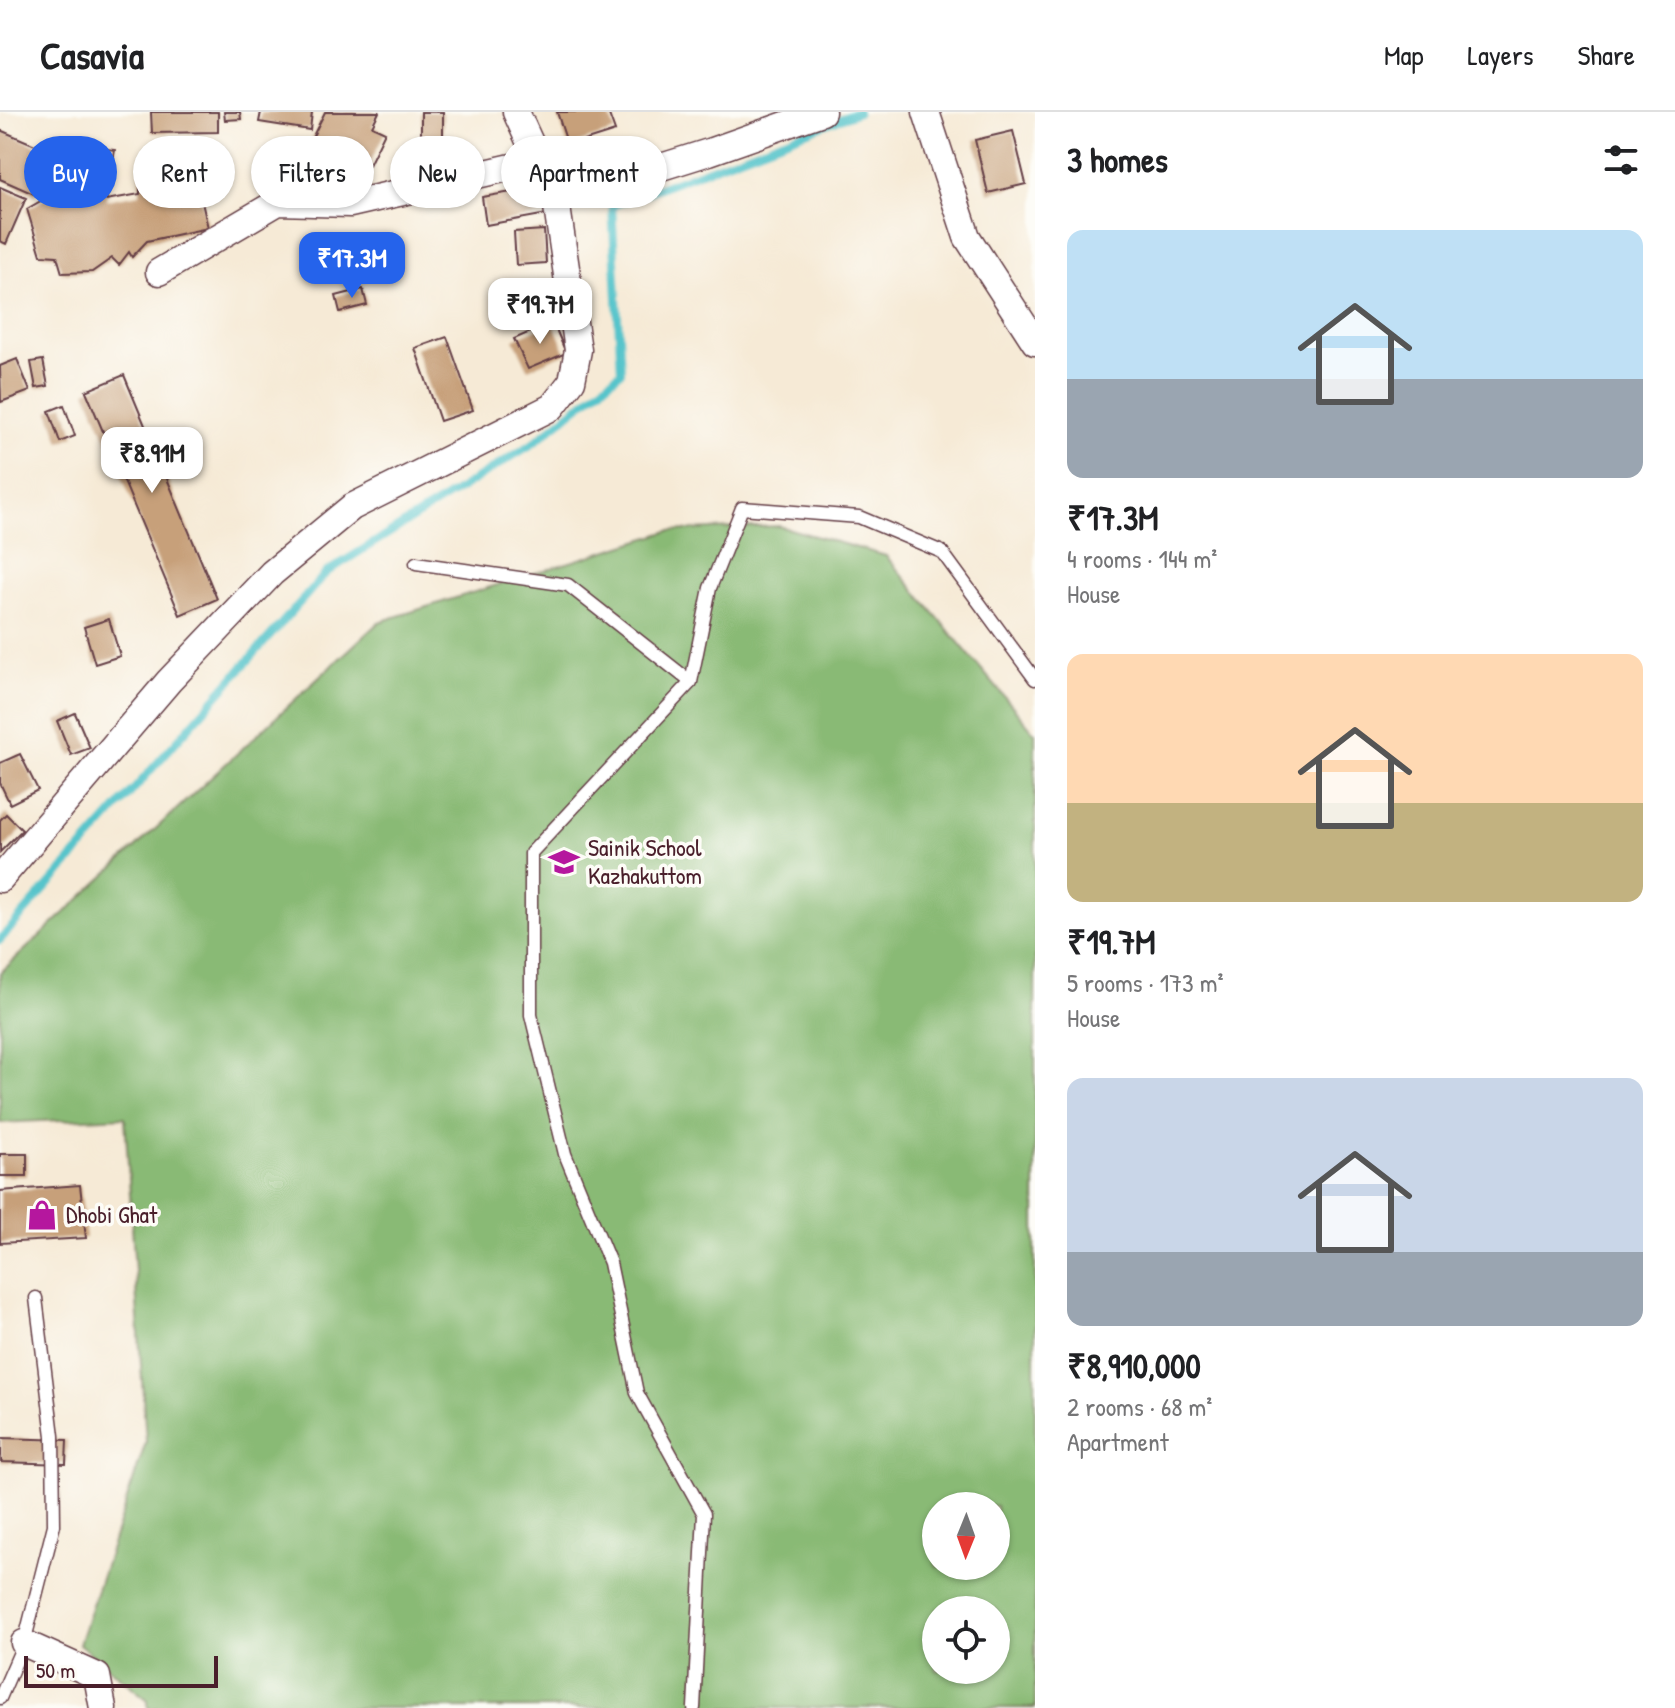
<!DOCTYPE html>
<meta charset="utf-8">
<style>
body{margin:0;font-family:"Patrick Hand",sans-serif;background:#f6f6f6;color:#202124;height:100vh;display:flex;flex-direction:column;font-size:30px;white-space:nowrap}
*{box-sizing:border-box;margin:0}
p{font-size:26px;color:#757577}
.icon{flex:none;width:44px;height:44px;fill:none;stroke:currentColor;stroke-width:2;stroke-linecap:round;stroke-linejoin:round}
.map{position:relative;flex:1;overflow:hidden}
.side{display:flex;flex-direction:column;background:#fff;width:640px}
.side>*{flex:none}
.guide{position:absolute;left:24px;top:24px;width:760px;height:72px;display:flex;gap:16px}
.needle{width:52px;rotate:181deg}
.controls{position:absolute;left:922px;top:1380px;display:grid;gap:16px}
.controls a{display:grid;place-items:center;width:88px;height:88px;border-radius:50%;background:#fff;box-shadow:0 2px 6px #0004;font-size:40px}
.scale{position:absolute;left:24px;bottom:20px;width:194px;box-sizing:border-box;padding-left:8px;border:4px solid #4a1f2b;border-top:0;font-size:22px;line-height:28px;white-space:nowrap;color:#4a1f2b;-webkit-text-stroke:6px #fdfcf7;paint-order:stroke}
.price{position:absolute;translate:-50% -68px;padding:0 18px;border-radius:16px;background:#fff;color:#222;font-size:26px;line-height:52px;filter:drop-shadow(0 2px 4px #0008)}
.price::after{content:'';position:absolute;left:50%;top:48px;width:24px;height:18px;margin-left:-12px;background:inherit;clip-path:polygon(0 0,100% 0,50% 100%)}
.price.selected{background:#2563eb;color:#fff}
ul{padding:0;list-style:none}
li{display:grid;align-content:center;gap:16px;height:424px;padding:0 32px}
li span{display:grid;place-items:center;height:248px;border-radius:16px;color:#555}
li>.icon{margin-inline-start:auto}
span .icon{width:144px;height:144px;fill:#fffc;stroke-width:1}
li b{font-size:34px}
h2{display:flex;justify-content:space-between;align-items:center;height:96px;padding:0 32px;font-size:34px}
.chip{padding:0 28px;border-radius:36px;background:#fff;box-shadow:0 2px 6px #0004;font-size:28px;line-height:72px}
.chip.selected{background:#2563eb;color:#fff}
header{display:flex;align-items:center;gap:48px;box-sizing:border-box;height:112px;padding:0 40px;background:#fff;border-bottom:2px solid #e0e0e0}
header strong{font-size:38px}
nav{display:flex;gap:44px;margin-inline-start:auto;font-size:28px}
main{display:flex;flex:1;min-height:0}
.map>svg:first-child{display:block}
.forest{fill:#89ba74;stroke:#6a6c50;stroke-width:2;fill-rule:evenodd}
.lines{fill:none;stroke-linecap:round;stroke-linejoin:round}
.stream{stroke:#57c4cb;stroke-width:8}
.building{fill:#c7a07a}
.lane-casing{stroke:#643d45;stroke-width:15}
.street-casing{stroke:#643d45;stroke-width:29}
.lane{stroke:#fff;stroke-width:12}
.street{stroke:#fff;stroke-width:26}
.labels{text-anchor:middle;stroke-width:7;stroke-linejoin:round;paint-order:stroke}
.poi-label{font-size:24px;fill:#4a1f2b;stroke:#fdfcf7;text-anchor:start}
</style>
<header>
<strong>Casavia</strong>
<nav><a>Map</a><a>Layers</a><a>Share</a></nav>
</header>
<main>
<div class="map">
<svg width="1035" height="1596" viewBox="0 0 1035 1596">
<rect width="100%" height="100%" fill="#fdfcf7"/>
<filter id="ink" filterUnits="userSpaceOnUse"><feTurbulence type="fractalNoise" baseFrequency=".0125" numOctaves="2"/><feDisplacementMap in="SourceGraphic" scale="16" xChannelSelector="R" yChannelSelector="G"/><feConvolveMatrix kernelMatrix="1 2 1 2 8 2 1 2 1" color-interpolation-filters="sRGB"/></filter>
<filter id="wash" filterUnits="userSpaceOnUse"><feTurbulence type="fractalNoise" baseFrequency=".006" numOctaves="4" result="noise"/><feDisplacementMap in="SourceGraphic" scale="32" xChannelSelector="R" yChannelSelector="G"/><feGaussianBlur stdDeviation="1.8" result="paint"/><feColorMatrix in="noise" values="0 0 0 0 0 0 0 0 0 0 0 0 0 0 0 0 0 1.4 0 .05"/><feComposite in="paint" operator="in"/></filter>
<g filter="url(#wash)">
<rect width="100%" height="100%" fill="#f6ead6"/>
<path class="forest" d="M 779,414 L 886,444 L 1035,621 L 1035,1596 L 148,1596 L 148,1588 L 79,1532 L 146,1330 L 125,1005 L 0,1011 L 0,861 L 379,510 L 669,419 ZM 936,1394 L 996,1394 L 996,1454 L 936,1454 ZM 936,1498 L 996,1498 L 996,1558 L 936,1558 Z"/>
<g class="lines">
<path class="stream" d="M 0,828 L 327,460 L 532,332 L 621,260 L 612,94 L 858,0"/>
</g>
<g id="blocks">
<path class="building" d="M 151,0 L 218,0 L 218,20 L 152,21 Z
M 224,0 L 240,0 L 241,7 L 225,8 Z
M 261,0 L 312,0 L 310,18 L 259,10 Z
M 325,0 L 379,0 L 372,14 L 385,20 L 369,53 L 312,26 Z
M 421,0 L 443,0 L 443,32 L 421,32 Z
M 557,0 L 608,0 L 615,19 L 568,34 Z
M 0,18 L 54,41 L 36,83 L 0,67 Z
M 1013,19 L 1026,72 L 988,81 L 975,28 Z
M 74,33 L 115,38 L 106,88 L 140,82 L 140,58 L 191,43 L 208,116 L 147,129 L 132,145 L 129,140 L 119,153 L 112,146 L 92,160 L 62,161 L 57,144 L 41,143 L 27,97 L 68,73 Z
M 0,75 L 26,86 L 6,132 L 0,129 Z
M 542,75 L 547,102 L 486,113 L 482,85 Z
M 544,118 L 546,151 L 516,153 L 514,120 Z
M 363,177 L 367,193 L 340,200 L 336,184 Z
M 553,210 L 566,241 L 528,257 L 514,227 Z
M 447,225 L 473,298 L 440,309 L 415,236 Z
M 17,247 L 30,279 L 1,290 L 0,254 Z
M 43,248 L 48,274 L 36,276 L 31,250 Z
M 124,263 L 217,487 L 180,503 L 86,279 Z
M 64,293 L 75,324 L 60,330 L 49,299 Z
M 109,507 L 120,544 L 95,552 L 84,515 Z
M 75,601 L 90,636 L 71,643 L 57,609 Z
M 20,642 L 38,678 L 10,692 L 0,671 L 0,651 Z
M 6,702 L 22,718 L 0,740 L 0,708 Z
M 0,1042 L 27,1042 L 27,1064 L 0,1064 Z
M 80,1073 L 86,1126 L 0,1131 L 0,1079 Z
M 1,1326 L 67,1328 L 66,1352 L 1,1350 Z"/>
</g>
</g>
<g filter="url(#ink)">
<use href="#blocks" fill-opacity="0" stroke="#643d45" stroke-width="2"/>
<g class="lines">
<g class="lane-casing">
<path id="lane" d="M 416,451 L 568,473 L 691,570 L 531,741 L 531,903 L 565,1042 L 610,1151 L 637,1281 L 704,1402 L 694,1596
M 691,570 L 710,476 L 742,396 L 859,405 L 942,440 L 1035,567
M 0,1586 L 24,1531 L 54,1413 L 53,1324 L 36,1186"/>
</g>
<g class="street-casing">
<path id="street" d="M 516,0 L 556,88
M 926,0 L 967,125 L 1035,230
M 159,160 L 278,90 L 350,92 L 538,49
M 0,767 L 169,569 L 272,461 L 352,395 L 552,295 L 572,269 L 578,238 L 556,88 L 709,40 L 822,0
M 24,1531 L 97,1564 L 103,1596"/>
</g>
<use href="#lane" class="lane"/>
<use href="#street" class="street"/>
</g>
</g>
<defs>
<g id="school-bare" transform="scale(2.4)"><path d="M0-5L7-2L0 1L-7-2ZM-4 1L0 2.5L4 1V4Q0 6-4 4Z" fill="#b5179e" stroke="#fdfcf7" stroke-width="2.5" paint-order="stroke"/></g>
<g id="shop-bare" transform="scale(2.4)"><path d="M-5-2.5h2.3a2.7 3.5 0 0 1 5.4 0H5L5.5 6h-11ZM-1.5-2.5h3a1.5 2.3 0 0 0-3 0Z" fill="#b5179e" stroke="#fdfcf7" stroke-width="2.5" paint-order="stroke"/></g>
</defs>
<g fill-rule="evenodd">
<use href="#school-bare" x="564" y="750"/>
<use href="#shop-bare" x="42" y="1103"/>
</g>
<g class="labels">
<g class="poi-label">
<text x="588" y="744">Sainik School<tspan x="588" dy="28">Kazhakuttom</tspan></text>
<text x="66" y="1111">Dhobi Ghat</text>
</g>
</g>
</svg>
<div class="controls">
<a><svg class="needle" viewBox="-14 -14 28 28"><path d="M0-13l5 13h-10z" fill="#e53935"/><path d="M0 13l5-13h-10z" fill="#757577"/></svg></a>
<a><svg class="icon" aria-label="locate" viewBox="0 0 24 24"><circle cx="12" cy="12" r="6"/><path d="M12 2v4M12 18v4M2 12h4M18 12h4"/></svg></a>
</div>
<div class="scale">50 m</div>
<b class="price selected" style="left:352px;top:188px">₹17.3M</b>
<b class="price" style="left:540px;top:234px">₹19.7M</b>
<b class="price" style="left:152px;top:383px">₹8.91M</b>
<div class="guide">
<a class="chip selected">Buy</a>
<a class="chip">Rent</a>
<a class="chip">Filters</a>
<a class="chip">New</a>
<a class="chip">Apartment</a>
</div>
</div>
<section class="side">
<h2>3 homes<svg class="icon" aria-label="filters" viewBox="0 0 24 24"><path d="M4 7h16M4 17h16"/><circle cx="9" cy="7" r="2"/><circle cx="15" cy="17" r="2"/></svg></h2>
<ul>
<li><span style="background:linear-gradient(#bfe0f5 60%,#9aa5b1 0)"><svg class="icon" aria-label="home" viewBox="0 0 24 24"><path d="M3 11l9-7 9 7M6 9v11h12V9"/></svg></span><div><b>₹17.3M</b><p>4 rooms · 144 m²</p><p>House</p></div></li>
<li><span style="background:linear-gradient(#ffd9b3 60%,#c2b280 0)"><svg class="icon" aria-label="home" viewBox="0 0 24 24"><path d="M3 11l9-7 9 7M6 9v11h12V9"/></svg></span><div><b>₹19.7M</b><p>5 rooms · 173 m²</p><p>House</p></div></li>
<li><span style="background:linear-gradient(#c9d6e8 70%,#9aa5b1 0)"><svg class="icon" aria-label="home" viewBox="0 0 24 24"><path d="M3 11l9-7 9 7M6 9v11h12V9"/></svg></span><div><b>₹8,910,000</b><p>2 rooms · 68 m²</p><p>Apartment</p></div></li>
</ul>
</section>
</main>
